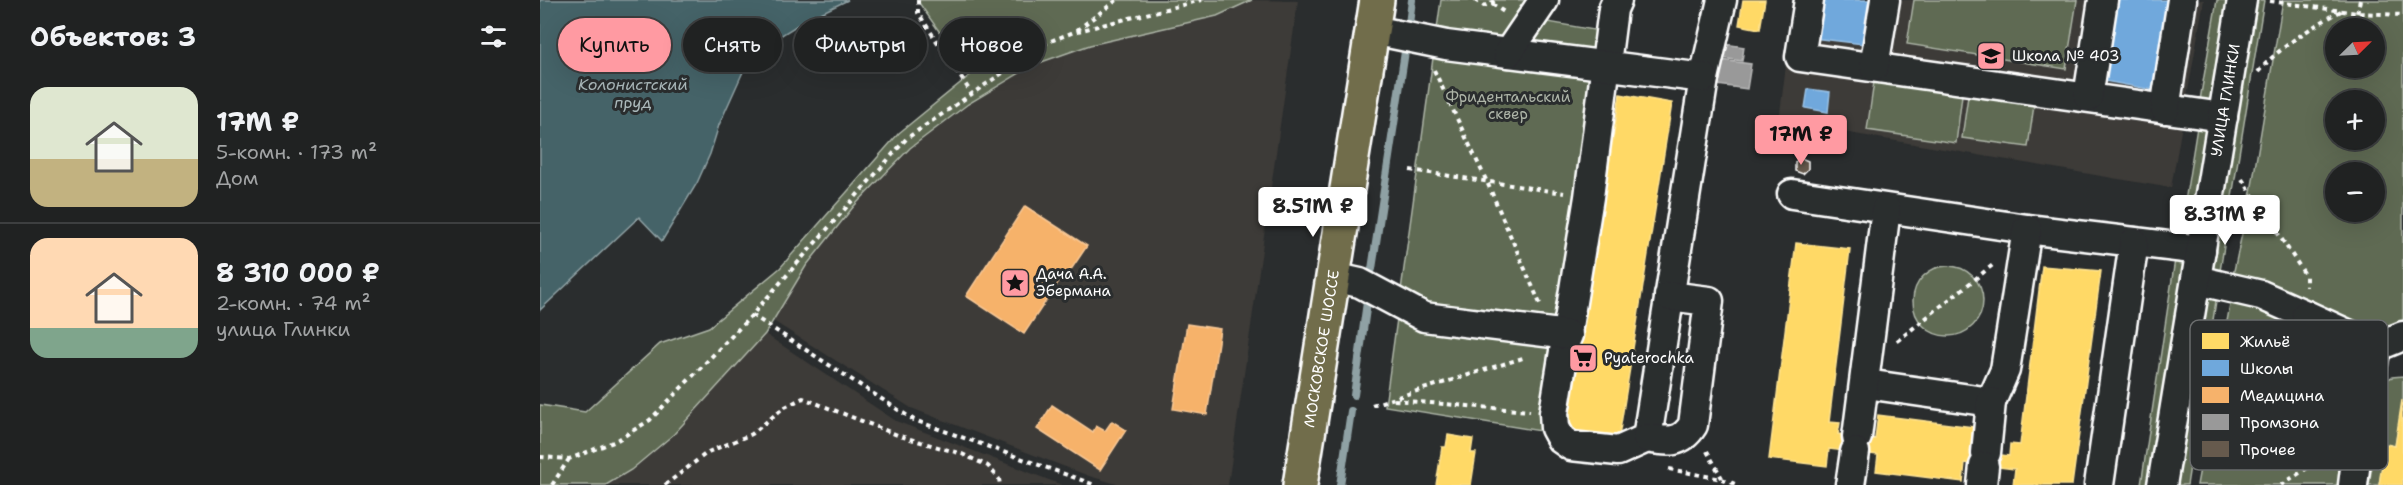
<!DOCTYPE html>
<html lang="ru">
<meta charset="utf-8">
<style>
body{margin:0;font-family:"Shantell Sans",sans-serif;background:#2d2f2f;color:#f1f3f6;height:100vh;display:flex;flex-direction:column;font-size:22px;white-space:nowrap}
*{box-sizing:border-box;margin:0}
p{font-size:20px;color:#a2a4a5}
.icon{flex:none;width:33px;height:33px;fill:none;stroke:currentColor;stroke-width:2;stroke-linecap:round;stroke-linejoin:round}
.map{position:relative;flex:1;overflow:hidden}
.drawer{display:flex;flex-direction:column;background:#202222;width:540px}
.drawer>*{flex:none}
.top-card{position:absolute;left:18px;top:18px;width:570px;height:54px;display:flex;gap:12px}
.needle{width:39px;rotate:66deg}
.fabs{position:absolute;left:1785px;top:18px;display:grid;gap:12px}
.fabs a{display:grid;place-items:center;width:60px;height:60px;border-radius:50%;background:#202222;box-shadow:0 6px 24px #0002,0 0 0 2px #3d3f40;font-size:30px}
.price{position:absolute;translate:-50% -51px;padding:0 14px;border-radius:6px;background:#fff;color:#222;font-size:20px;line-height:39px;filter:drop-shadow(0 2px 3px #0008)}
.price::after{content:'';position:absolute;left:50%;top:36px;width:18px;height:14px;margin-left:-9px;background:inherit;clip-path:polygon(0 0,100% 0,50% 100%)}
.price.current{background:#ff9aa2;color:#111}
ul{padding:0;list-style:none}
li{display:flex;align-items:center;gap:18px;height:150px;padding:0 30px}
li+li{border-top:2px solid #3d3f40}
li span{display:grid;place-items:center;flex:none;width:168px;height:120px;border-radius:18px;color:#555}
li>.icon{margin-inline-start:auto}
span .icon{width:72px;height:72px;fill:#fffc;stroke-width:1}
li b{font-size:26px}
h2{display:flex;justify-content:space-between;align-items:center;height:72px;padding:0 30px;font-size:26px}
.tag{padding:0 21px;border-radius:27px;background:#202222;box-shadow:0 6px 24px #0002,0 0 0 2px #3d3f40;font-size:21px;line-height:54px}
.tag.current{background:#ff9aa2;color:#111}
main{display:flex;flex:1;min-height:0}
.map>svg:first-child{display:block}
.built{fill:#3c3a37}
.green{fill:#5e6b52;stroke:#aeb5a8;stroke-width:1.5;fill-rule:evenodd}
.water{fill:#456368;stroke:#8fa1a4;stroke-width:1.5}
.homes{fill:#ffd966;stroke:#ffe494;stroke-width:1.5}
.schools{fill:#6fa8dc;stroke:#9ac2e6;stroke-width:1.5}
.health{fill:#f6b26b;stroke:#f9c997;stroke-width:1.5}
.industry{fill:#999;stroke:#b8b8b8;stroke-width:1.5}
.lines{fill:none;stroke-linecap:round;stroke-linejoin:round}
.stream{stroke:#8fa1a4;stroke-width:8}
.building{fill:#665a4d;stroke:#fff;stroke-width:1.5}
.minor-casing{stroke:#fff;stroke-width:33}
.major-casing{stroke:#fff;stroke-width:38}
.path{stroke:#fff;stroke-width:4;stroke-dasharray:4.5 4.5;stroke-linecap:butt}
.minor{stroke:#2a2d2e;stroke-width:28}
.major{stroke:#716d4b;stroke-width:33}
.labels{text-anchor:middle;stroke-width:6;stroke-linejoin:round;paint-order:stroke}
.poi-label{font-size:15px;fill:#fff;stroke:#2a2d2e;text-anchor:start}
.park-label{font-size:15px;fill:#aeb5a8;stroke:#2a2d2e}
.street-label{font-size:15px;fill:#fff;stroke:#2a2d2e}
.water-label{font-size:16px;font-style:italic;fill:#abb9bb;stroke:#2a2d2e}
.key{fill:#2a2d2e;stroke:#6a6c6d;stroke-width:1.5}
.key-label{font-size:16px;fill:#fff}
</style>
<main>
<section class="drawer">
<h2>Объектов: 3<svg class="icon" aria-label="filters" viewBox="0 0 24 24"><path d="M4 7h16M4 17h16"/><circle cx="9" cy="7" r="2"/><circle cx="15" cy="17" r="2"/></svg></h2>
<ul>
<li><span style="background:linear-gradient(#dfe7d0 60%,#c2b280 0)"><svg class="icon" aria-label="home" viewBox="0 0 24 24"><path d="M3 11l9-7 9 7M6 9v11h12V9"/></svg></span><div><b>17M ₽</b><p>5-комн. · 173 m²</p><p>Дом</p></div></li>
<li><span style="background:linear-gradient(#ffd9b3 75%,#7fa58c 0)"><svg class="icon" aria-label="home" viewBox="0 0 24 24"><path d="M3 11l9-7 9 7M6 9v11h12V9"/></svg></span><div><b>8 310 000 ₽</b><p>2-комн. · 74 m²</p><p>улица Глинки</p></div></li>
</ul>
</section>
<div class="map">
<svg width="1863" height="485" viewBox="0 0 1863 485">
<rect width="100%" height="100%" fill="#2a2d2e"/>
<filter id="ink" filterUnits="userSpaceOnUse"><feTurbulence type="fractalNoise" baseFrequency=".0167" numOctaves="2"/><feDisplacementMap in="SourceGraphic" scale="12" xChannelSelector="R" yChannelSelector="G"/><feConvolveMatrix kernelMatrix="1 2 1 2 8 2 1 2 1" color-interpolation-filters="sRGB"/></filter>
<g filter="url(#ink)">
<path class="built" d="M 712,0 L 758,1 L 688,485 L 580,485 L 549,476 L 371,408 L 233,321 L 266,266 L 314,206 L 370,148 L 428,104 L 493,65 L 550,45 L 677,16 Z
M 1254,0 L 1664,0 L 1631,188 L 1239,121 Z
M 225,334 L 356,421 L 522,485 L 66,485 L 91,470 L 134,434 Z"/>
<path class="green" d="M 377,0 L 712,0 L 677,16 L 550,45 L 493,65 L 428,104 L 370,148 L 314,206 L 266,266 L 225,334 L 134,434 L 91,470 L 66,485 L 0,485 L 0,405 L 45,412 L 120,344 L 169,327 L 240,268 L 359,133 L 430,75 Z
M 901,0 L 1005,0 L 1002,21 L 1060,31 L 1001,431 L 845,406 Z
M 1374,0 L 1537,0 L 1526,69 L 1367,44 Z
M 1677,0 L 1695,0 L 1677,109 L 1659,106 Z
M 1709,0 L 1724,0 L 1679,277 L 1664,274 Z
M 1743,0 L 1863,0 L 1863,326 L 1833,333 L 1692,280 L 1711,192 ZM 1796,28 L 1834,28 L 1834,68 L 1796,68 ZM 1796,100 L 1834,100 L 1834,140 L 1796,140 ZM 1796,172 L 1834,172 L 1834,212 L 1796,212 Z
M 1334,82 L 1422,95 L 1416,143 L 1327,130 Z
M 1428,96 L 1494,105 L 1488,147 L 1422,138 Z
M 1658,121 L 1673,123 L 1655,241 L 1639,239 Z
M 1636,253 L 1652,255 L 1617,485 L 1601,485 Z
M1373 301a35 35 0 1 1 70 0a35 35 0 1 1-70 0Z
M 1661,285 L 1678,288 L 1647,485 L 1628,485 Z
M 1692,294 L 1819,354 L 1822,360 L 1803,485 L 1657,485 Z
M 1863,376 L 1863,400 L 1855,446 L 1846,444 L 1839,485 L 1829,485 L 1837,435 L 1830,433 L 1840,383 L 1852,377 Z"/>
<path class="water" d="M 0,0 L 308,0 L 264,21 L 211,54 L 179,125 L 170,154 L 157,183 L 122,241 L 99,217 L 0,310 Z"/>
<path class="homes" d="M 1203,0 L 1225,0 L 1220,29 L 1199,25 Z
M 1080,94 L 1132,103 L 1078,443 L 1026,434 Z
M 1256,243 L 1310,249 L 1289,422 L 1300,423 L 1298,434 L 1335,439 L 1338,415 L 1433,427 L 1430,451 L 1469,456 L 1470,444 L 1480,445 L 1502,266 L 1561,271 L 1532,485 L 1473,485 L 1475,469 L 1425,463 L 1423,482 L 1336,471 L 1338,455 L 1289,449 L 1287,466 L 1229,459 Z
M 1862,400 L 1863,485 L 1839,485 L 1845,444 L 1855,446 Z
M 908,435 L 933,439 L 931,453 L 936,453 L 931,485 L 896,485 L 902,447 L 906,447 Z"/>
<path class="schools" d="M 1279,0 L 1330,0 L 1323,44 L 1273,38 Z
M 1576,0 L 1629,0 L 1614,90 L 1564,81 Z
M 1268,89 L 1290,92 L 1288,112 L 1265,108 Z"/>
<path class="health" d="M 485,206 L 547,246 L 526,277 L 523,275 L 484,334 L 426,296 Z
M 647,324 L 680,329 L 667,415 L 633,409 Z
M 512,405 L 553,432 L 556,426 L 565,431 L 572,421 L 586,430 L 560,470 L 497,429 Z"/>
<path class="industry" d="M 1184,44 L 1204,47 L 1202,61 L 1182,58 Z
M 1181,60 L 1211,64 L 1207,89 L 1178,85 Z"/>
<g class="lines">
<path class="stream" d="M 869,24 L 872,0
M 832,269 L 866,45
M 814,395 L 827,302
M 800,485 L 811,411"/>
</g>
<path class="building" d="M 1261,158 L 1268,161 L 1268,169 L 1263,174 L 1255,171 L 1255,162 Z"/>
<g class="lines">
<g class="minor-casing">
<g id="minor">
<path d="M 1077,0 L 1073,9 L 1049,197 L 1014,413 L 1015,428 L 1021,439 L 1031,446 L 1078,451 L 1107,438 L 1164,78 L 1182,0"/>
<path d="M 1269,0 L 1260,57 L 1683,117"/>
<path d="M 833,30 L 906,45 L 1164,78"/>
<path d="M 968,53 L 1004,0"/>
<path d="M 1334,67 L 1345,0"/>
<path d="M 1548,97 L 1563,0"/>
<path d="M 1625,109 L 1642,0"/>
<path d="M 1252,194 L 1487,229 L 1661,250"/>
<path d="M 793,277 L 820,283 L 884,317 L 1028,335"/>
<path d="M 1656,280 L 1721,295 L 1766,315 L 1764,323 L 1766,334 L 1800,428 L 1808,441 L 1818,444 L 1813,485"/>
<path d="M 1766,315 L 1836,347 L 1863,336"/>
<path d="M 1326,384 L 1451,402 L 1465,370 L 1487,229"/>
<path d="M 1317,437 L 1346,209"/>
<path d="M 1107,438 C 1128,442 1141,444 1153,425 L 1169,301 L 1129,296"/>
<path d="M 1818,444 L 1836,347"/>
<path d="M 1446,453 L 1451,402"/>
<path d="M 1310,485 L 1315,452"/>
<path d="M 1442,485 L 1444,466"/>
<path d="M 1559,485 L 1594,242"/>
<path id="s1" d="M 1622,485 L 1702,0"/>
</g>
</g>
<g class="major-casing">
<g id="major">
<path id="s2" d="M 760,485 L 837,0"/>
</g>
</g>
<path class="path" d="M 378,0 L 378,13 L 432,94
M 935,0 L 944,6 L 957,0
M 1730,1 L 1817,13 L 1863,15
M 952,4 L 964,12
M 1817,13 L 1820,0
M 537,30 L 577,0
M 894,70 L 947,182 L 1001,306
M 1718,72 C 1742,45 1770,28 1801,11
M 870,170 L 1024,193
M 1702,179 L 1766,276 L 1766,287
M 212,315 L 374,420 L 555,485
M 1357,341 L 1454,264
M 854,400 L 990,411
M 832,405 L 986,357
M 1167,451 L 1182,478
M 0,457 L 29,459 L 76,441 L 110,420 L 212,315 L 367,138 L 508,42 L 534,32 L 662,0
M 1129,469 L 1182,479 L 1198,485
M 12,485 L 29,459
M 125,485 L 168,452 L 212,434 L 243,408 L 263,398 L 360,436 L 422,454 L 448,466 L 459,479 L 460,485
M 1741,485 L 1786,456"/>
<use href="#minor" class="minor"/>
<use href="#major" class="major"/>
</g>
</g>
<defs>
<g id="school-square" transform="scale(1.5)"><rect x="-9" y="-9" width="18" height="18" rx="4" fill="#ff9aa2" stroke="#2a2d2e"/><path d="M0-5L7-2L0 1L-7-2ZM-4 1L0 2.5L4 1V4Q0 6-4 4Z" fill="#111"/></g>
<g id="sight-square" transform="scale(1.5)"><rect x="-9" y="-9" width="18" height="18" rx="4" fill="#ff9aa2" stroke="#2a2d2e"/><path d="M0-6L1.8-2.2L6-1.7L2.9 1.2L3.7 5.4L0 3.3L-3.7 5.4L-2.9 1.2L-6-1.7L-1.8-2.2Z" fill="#111"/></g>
<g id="supermarket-square" transform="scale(1.5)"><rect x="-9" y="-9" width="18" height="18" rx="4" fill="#ff9aa2" stroke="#2a2d2e"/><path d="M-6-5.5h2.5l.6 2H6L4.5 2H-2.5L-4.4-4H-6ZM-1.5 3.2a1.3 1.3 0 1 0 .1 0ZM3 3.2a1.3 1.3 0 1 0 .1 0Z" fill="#111"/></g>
</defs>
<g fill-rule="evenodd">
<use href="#school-square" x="1451" y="56"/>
<use href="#sight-square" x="475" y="283"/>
<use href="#supermarket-square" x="1043" y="358"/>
</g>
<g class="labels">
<g class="poi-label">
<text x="1472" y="61">Школа № 403</text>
<text x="496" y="279">Дача А.А.<tspan x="496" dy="17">Эбермана</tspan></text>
<text x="1064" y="363">Pyaterochka</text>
</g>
<g class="park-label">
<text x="968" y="102">Фридентальский<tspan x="968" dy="17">сквер</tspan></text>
</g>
<g class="street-label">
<text dy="5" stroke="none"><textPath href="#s1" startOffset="390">УЛИЦА ГЛИНКИ</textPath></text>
<text dy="5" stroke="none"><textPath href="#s2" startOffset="138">МОСКОВСКОЕ ШОССЕ</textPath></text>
</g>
<g class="water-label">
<text x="93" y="90">Колонистский<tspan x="93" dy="18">пруд</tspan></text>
</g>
</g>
<rect x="1650" y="320" width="198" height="150" rx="9" class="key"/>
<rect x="1662" y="333" width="27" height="16" fill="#ffd966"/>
<rect x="1662" y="360" width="27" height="16" fill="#6fa8dc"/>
<rect x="1662" y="387" width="27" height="16" fill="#f6b26b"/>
<rect x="1662" y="414" width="27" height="16" fill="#999"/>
<rect x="1662" y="441" width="27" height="16" fill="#665a4d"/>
<g class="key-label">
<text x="1700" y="347">Жильё</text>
<text x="1700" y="374">Школы</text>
<text x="1700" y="401">Медицина</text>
<text x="1700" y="428">Промзона</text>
<text x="1700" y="455">Прочее</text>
</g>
</svg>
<div class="fabs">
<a><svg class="needle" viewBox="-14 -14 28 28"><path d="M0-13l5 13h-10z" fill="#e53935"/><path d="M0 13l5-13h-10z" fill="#a2a4a5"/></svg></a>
<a>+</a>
<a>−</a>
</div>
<b class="price current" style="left:1261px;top:166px">17M ₽</b>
<b class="price" style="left:773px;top:238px">8.51M ₽</b>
<b class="price" style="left:1685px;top:246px">8.31M ₽</b>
<div class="top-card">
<a class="tag current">Купить</a>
<a class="tag">Снять</a>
<a class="tag">Фильтры</a>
<a class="tag">Новое</a>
</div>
</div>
</main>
